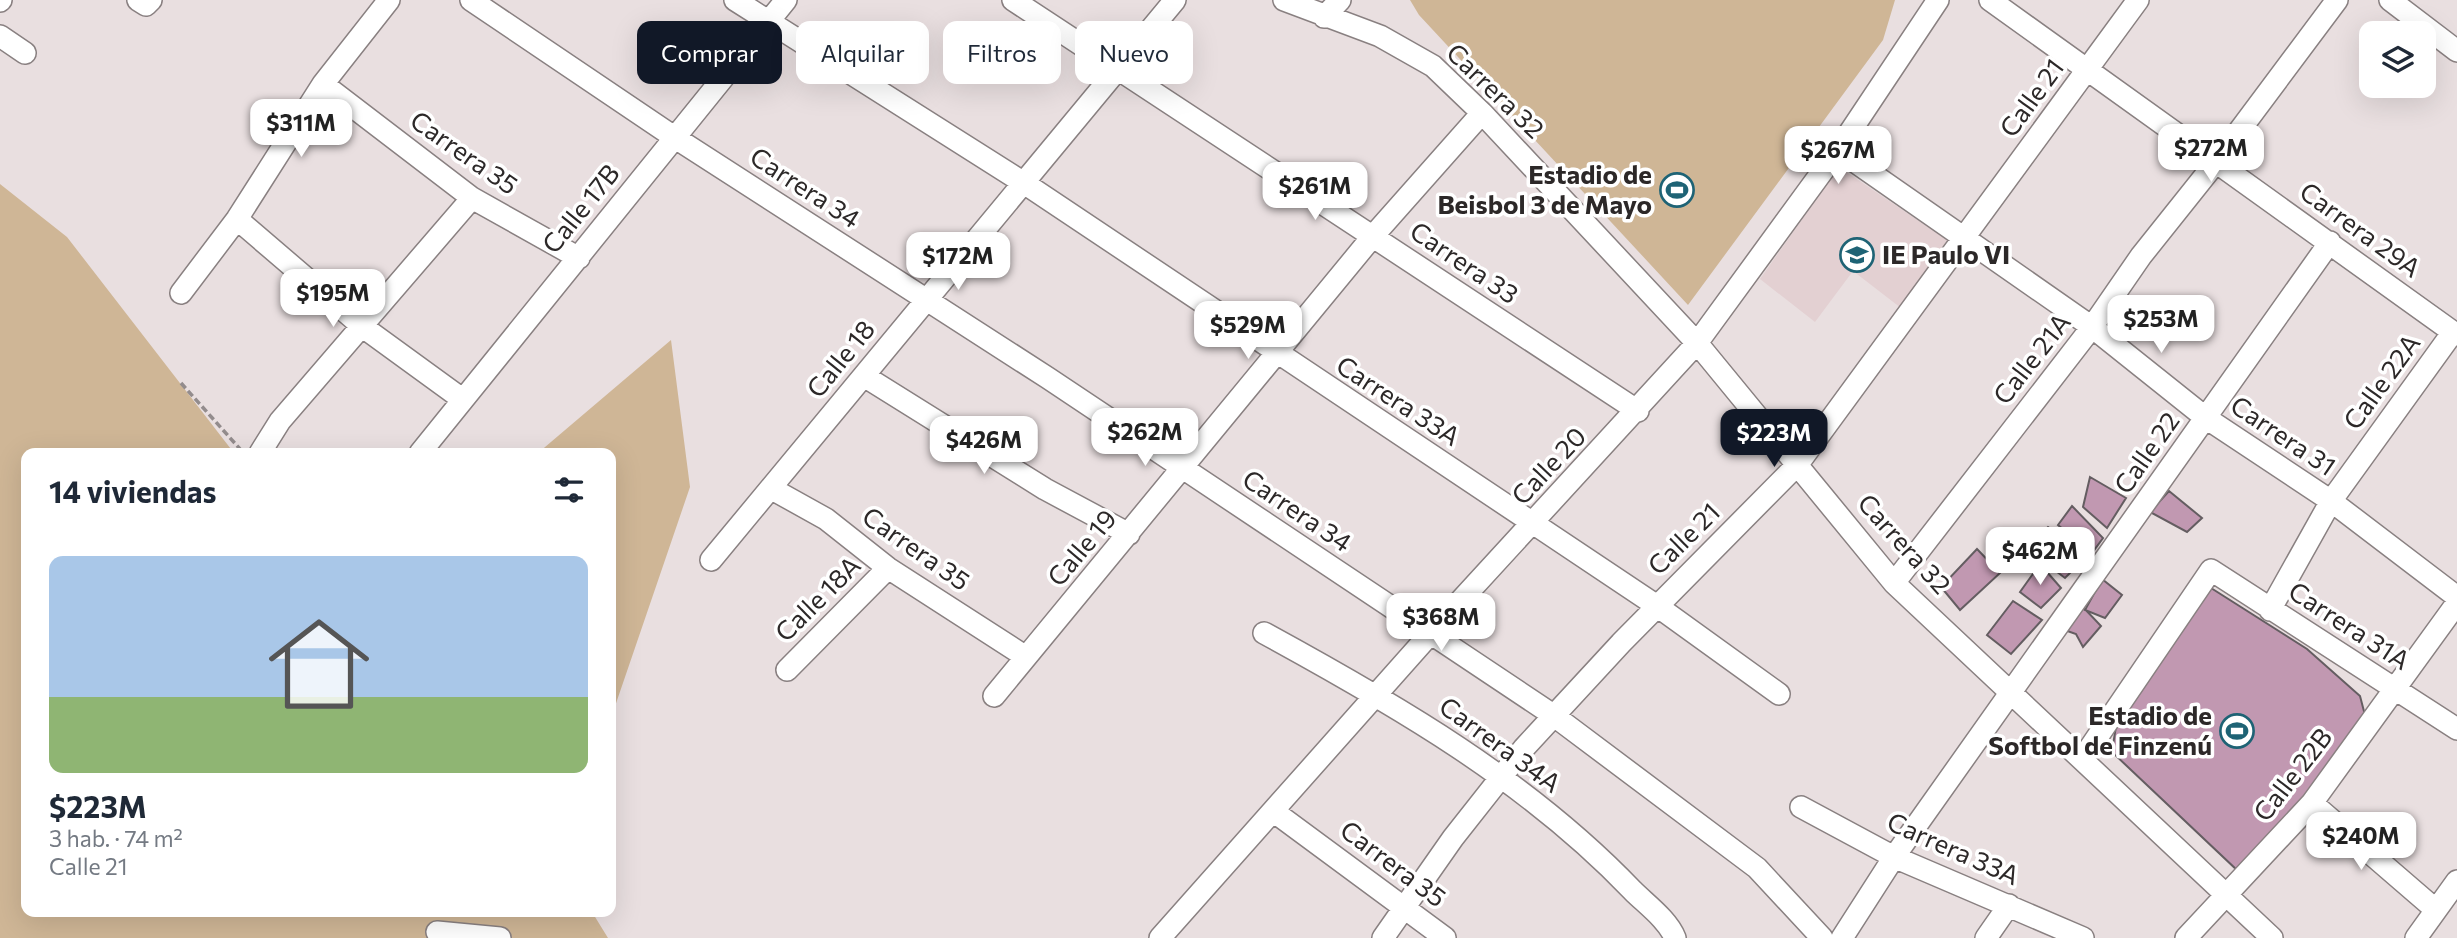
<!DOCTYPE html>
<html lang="es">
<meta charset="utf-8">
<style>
body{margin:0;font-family:Commissioner,sans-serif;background:#f6f6f7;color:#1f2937;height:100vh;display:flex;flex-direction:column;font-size:26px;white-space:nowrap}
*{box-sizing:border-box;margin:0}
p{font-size:23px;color:#747a83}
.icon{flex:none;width:38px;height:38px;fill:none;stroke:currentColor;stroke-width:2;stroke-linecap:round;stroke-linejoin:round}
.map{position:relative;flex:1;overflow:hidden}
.sheet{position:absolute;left:21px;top:448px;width:595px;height:469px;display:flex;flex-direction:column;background:#fff;border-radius:14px;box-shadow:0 7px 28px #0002}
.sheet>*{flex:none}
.hud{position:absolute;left:637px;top:21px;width:665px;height:63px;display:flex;gap:14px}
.tools{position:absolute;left:2359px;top:21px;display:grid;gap:14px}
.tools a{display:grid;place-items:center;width:77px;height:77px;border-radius:14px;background:#fff;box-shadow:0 7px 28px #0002;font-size:35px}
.price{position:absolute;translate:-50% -60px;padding:0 16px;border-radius:14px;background:#fff;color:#222;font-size:23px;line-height:46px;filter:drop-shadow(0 2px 4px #0008)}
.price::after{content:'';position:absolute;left:50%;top:42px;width:21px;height:16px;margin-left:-10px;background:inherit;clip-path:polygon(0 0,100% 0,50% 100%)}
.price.current{background:#111827;color:#fff}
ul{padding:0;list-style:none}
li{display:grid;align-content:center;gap:14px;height:371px;padding:0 28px}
li span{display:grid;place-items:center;height:217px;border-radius:14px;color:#555}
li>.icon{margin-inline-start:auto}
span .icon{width:126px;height:126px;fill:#fffc;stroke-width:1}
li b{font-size:30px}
h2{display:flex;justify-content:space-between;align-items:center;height:84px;padding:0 28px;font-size:30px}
.pill{padding:0 24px;border-radius:14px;background:#fff;box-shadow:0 7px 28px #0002;font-size:24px;line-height:63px}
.pill.current{background:#111827;color:#fff}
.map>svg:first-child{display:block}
.built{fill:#e3d0d2}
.green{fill:#cfb696}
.building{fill:#c198b1;stroke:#645d61;stroke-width:2}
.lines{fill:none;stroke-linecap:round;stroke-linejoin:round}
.street-casing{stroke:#898081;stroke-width:24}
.path{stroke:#938c8d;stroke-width:3.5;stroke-dasharray:7 3.5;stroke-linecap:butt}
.street{stroke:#fff;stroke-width:21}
.labels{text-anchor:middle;stroke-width:7;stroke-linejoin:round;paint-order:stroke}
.street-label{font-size:26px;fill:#2c2828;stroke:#fff}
.poi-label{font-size:26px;font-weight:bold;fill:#2c2828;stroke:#fff;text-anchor:end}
</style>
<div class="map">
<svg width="2457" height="938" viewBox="0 0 2457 938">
<rect width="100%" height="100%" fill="#e9dfe0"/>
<path class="built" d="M 1839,167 L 1947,240 L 1901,308 L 1853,271 L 1815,322 L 1760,279 Z"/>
<path class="green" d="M 1410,0 L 1895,0 L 1883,40 L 1688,305 L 1419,15 Z
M 0,184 L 67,237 L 234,453 L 26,453 L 26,912 L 592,912 L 608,938 L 0,938 Z
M 671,340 L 690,487 L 611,718 L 611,453 L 538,453 Z"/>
<path class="building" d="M 2090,477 L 2126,498 L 2107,528 L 2083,507 Z
M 2169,491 L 2202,518 L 2187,532 L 2150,512 Z
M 2072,506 L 2103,538 L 2092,553 L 2058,525 Z
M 2048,527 L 2086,557 L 2065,578 L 2026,548 Z
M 1977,549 L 2000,573 L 1960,610 L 1941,587 Z
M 2040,564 L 2061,588 L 2041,608 L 2020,592 Z
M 2102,579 L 2122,595 L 2105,618 L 2085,610 Z
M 2211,588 L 2307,649 L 2360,696 L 2366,719 L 2312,794 L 2238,871 L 2112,752 L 2116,726 Z
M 2013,601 L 2042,620 L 2011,654 L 1987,635 Z
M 2082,606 L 2101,626 L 2083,647 L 2076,634 L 2059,628 Z"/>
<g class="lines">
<g class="street-casing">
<path id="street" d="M 138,0 L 146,5 L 151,0
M 471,0 L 674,137 L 1048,378 L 1553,715 L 1757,868 L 1822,938
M 735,0 L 1024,183 L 1657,606 L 1779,694
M 1013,0 L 1638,411
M 1284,0 L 1380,36 L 1433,66 L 1482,113 L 1697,343 L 1894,583 L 2272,938
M 1990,0 L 2457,335
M 2390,0 L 2457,51
M 0,1 L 1,0
M 1324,17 L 1340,0
M 0,36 L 25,53
M 323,84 L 472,198 L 579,258
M 1838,150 L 2092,327 L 2206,418 L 2331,501 L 2457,597
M 237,219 L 363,327 L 462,399
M 181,293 L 237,219 L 323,84 L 389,0
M 864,376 L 1045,489 L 1129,534
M 260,453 L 280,421 L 472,198
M 420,453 L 786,0
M 772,489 L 826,519 L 888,568 L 1026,657
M 711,560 L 1175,0
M 1894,583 L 2092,327 L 2141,256 L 2216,162 L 2337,0
M 2270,610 L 2331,501 L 2453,332
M 1264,633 C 1396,705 1528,781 1633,891 C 1646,904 1668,920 1675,938
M 787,670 L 888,568
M 994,696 L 1373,236 L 1482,113
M 2083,758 L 2211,570 L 2457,729
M 2312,803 L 2436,910
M 1801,807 L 1894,857 L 2083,938
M 1273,811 L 1445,938
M 437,932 L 500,938
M 1160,938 L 1430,634 L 1697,343 L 1838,150 L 1938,0
M 1383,938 L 1453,838 L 1524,748 L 1621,643 L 1798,464 L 2138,0
M 1842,938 L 1894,857 L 2330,242
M 1986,938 L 2009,905
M 2186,938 L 2312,803 L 2457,603
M 2416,938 L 2457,881"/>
</g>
<path class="path" d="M 181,383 L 240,449"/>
<use href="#street" class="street"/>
</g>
<defs>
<g id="stadium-ring" transform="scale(1.75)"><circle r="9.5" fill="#fff" stroke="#1e6375" stroke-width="1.5"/><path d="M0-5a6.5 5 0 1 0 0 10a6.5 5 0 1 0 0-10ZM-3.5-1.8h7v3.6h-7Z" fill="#1e6375"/></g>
<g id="school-ring" transform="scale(1.75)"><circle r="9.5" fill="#fff" stroke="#1e6375" stroke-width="1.5"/><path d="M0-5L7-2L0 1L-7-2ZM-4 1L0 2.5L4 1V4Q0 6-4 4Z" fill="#1e6375"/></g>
</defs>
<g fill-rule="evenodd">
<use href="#stadium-ring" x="1677" y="190"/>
<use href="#school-ring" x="1857" y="255"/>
<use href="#stadium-ring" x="2237" y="731"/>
</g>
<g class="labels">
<g class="street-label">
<text transform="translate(1495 91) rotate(44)" y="9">Carrera 32</text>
<text transform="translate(2032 98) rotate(-54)" y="9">Calle 21</text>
<text transform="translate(464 153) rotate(35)" y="9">Carrera 35</text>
<text transform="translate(805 188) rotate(33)" y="9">Carrera 34</text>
<text transform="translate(581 209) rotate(-51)" y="9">Calle 17B</text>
<text transform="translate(2360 230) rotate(36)" y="9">Carrera 29A</text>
<text transform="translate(1464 263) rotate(34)" y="9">Carrera 33</text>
<text transform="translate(841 359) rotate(-51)" y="9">Calle 18</text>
<text transform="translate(2032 359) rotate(-52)" y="9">Calle 21A</text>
<text transform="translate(2382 382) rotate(-54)" y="9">Calle 22A</text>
<text transform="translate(1398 401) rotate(33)" y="9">Carrera 33A</text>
<text transform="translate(2283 436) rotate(34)" y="9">Carrera 31</text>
<text transform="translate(2147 453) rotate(-55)" y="9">Calle 22</text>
<text transform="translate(1549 466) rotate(-47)" y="9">Calle 20</text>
<text transform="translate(1297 511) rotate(34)" y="9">Carrera 34</text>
<text transform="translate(1684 539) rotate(-45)" y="9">Calle 21</text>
<text transform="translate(1904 544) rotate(48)" y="9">Carrera 32</text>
<text transform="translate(1082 548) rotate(-50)" y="9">Calle 19</text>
<text transform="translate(916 549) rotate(35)" y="9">Carrera 35</text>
<text transform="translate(818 599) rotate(-45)" y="9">Calle 18A</text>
<text transform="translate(2349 626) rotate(33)" y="9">Carrera 31A</text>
<text transform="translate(1500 745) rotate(36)" y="9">Carrera 34A</text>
<text transform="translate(2293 775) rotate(-52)" y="9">Calle 22B</text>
<text transform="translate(1953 849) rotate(24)" y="9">Carrera 33A</text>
<text transform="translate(1393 864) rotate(37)" y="9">Carrera 35</text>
</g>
<g class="poi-label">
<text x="1652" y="184">Estadio de<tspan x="1652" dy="30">Beisbol 3 de Mayo</tspan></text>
<text x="1882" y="264" text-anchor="start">IE Paulo VI</text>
<text x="2212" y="725">Estadio de<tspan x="2212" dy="30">Softbol de Finzenú</tspan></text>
</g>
</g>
</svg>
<div class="tools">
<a><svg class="icon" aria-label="layers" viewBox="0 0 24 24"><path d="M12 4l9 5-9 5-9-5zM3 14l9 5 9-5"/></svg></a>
</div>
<b class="price" style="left:301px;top:159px">$311M</b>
<b class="price" style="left:2211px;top:184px">$272M</b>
<b class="price" style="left:1838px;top:186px">$267M</b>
<b class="price" style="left:1315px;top:222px">$261M</b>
<b class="price" style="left:958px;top:292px">$172M</b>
<b class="price" style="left:333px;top:329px">$195M</b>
<b class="price" style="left:2161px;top:355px">$253M</b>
<b class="price" style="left:1248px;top:361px">$529M</b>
<b class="price" style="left:1145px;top:468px">$262M</b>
<b class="price current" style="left:1774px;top:469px">$223M</b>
<b class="price" style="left:984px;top:476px">$426M</b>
<b class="price" style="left:2040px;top:587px">$462M</b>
<b class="price" style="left:1441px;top:653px">$368M</b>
<b class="price" style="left:2361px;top:872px">$240M</b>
<div class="hud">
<a class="pill current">Comprar</a>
<a class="pill">Alquilar</a>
<a class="pill">Filtros</a>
<a class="pill">Nuevo</a>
</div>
<section class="sheet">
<h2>14 viviendas<svg class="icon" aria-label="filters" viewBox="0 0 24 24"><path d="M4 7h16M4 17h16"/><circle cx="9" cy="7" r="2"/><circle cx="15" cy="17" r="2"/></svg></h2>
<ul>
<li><span style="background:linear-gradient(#a9c7e8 65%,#8fb573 0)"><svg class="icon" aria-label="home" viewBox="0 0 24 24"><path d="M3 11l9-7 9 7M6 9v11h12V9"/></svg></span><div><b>$223M</b><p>3 hab. · 74 m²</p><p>Calle 21</p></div></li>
</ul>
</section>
</div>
